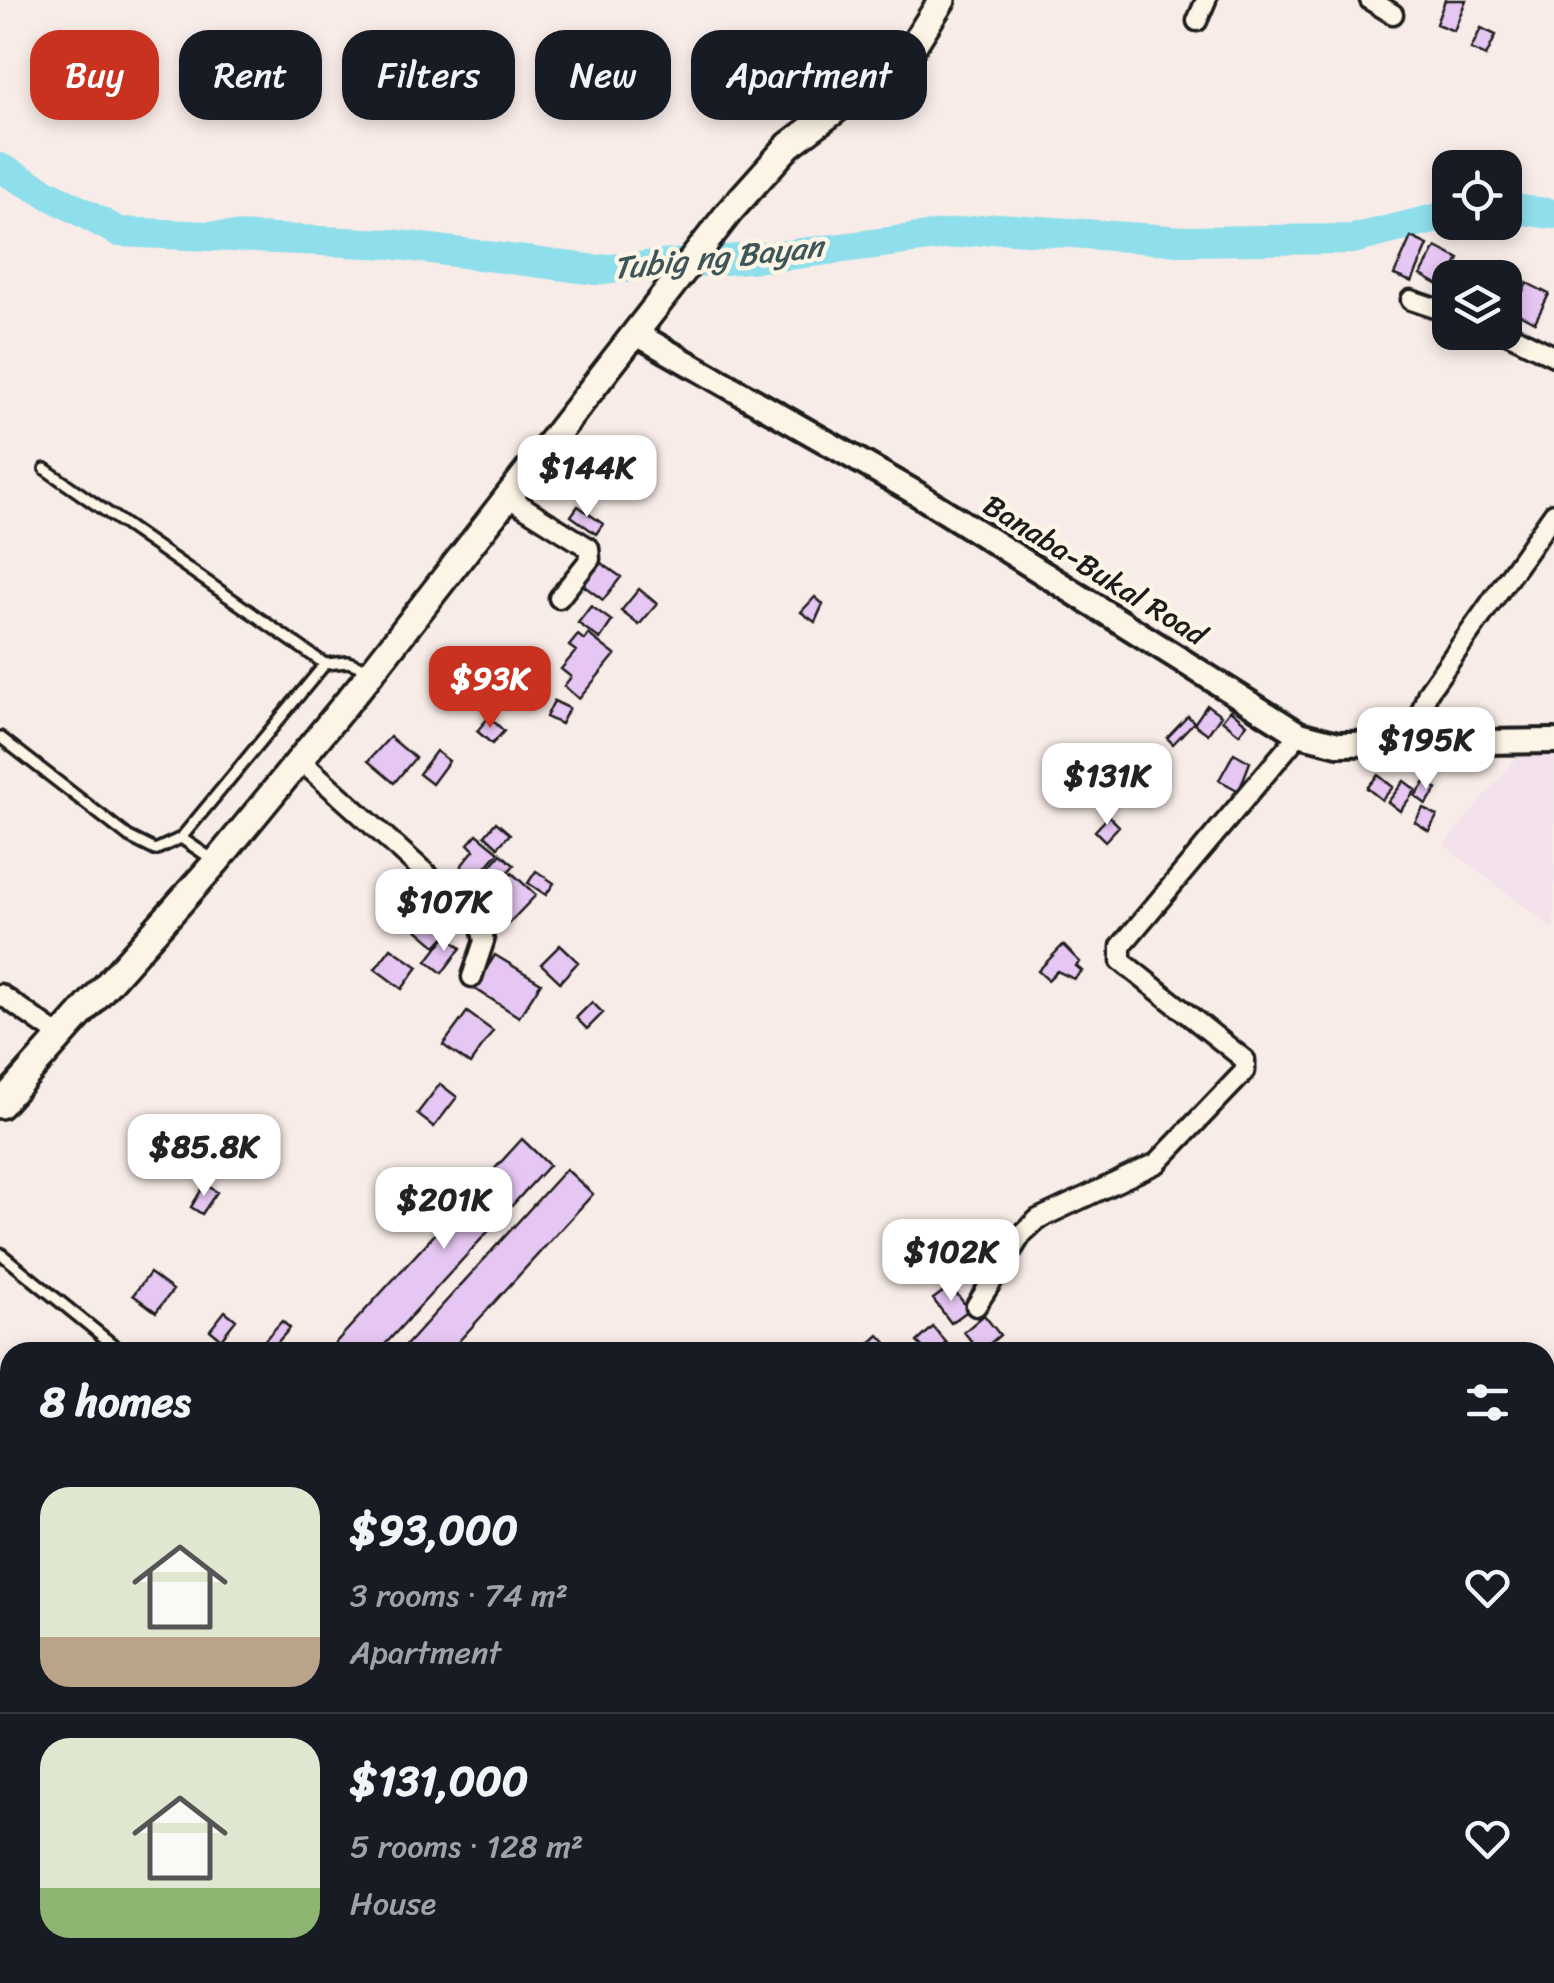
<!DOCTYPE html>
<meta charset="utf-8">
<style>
body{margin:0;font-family:Sriracha,sans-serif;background:#242831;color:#f1f3f6;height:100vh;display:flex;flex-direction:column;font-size:38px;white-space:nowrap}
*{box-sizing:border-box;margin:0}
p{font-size:32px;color:#9ea1a6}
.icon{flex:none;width:55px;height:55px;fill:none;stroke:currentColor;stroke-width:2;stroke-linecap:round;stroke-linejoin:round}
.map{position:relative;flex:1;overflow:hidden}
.details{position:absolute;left:0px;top:1342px;width:1555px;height:642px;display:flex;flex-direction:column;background:#171b24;border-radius:30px 30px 0 0;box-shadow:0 5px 15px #0003}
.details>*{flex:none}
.banner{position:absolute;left:30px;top:30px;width:1000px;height:90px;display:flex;gap:20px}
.controls{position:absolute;left:1432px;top:150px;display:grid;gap:20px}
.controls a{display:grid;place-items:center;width:90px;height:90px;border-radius:20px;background:#171b24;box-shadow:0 5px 15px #0003;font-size:50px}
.price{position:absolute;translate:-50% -85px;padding:0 22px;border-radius:20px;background:#fff;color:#222;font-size:32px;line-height:65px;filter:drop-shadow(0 2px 5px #0008)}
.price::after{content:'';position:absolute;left:50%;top:60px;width:30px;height:22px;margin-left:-15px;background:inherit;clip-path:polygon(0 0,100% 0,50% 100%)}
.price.current{background:#c8321e;color:#fff}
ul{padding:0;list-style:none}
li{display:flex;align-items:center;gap:30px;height:250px;padding:0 40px}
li+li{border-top:2px solid #363941}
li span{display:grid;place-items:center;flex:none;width:280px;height:200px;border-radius:30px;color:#555}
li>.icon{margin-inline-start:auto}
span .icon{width:120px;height:120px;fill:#fffc;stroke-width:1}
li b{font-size:42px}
h2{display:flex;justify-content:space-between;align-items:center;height:120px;padding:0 40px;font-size:42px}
.tag{padding:0 35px;border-radius:30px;background:#171b24;box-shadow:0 5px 15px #0003;font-size:35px;line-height:90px}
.tag.current{background:#c8321e;color:#fff}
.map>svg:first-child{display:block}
.built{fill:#f3e1eb}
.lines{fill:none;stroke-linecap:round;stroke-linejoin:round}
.stream{stroke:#609098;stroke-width:5}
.river{stroke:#8edeeb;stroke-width:30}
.building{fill:#e6c6f2;stroke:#1c1c1c;stroke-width:2.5}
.service-casing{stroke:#1c1c1c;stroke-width:16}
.minor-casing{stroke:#1c1c1c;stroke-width:25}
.tertiary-casing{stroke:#1c1c1c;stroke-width:30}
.secondary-casing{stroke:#1c1c1c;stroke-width:32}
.service{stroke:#fcf5e5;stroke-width:9}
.minor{stroke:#fcf5e5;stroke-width:18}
.tertiary{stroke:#fcf5e5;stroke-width:22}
.secondary{stroke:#fcf5e5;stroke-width:25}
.labels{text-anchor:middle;stroke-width:9;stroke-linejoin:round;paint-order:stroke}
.street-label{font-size:30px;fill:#1c1c1c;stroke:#fcf5e5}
.water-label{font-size:32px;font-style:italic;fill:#3e565a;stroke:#fcf5e5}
</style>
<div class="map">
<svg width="1554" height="1983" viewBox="0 0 1554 1983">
<rect width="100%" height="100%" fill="#f8ece8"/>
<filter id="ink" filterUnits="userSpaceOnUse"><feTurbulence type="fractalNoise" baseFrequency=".01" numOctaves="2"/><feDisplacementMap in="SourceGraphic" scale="20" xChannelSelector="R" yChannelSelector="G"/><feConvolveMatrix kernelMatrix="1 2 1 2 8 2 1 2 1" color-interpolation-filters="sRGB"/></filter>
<g filter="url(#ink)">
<path class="built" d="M 1554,753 L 1554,929 L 1444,845 L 1519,755 Z"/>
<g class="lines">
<path class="stream" d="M 1545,1877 L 1554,1876
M 1185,1983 L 1200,1975"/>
<path class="river" d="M 0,168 L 119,232 L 391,244 L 596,270 L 787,255 L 999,228 L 1185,241 L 1353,239 L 1450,215
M 1505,208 L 1554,214"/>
</g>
<path class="building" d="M 1445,0 L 1466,0 L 1454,31 L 1436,24 Z
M 1481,28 L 1496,35 L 1486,56 L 1471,49 Z
M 1411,237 L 1428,245 L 1412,282 L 1394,275 Z
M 1436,247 L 1459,259 L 1444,288 L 1421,275 Z
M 1505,271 L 1521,280 L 1510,299 L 1505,297 L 1505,278 L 1501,278 Z
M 1527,283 L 1549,294 L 1535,322 L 1513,311 Z
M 578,506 L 603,524 L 596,534 L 571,516 Z
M 597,560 L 621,577 L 603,600 L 580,583 Z
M 639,589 L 657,604 L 639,625 L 621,611 Z
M 815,597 L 823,604 L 815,622 L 801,612 Z
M 591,606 L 612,621 L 600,639 L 578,623 Z
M 588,634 L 615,655 L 579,699 L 564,686 L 571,677 L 561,669 L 576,651 L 569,646 L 578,635 L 584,640 Z
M 554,701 L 569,708 L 561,724 L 546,717 Z
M 1207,705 L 1221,715 L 1208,734 L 1194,724 Z
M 1230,710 L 1247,724 L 1239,734 L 1222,720 Z
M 1188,716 L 1194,722 L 1173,744 L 1167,738 Z
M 489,717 L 504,731 L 492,744 L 477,731 Z
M 390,737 L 415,758 L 394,783 L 368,761 Z
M 436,751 L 449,761 L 432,784 L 419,774 Z
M 1234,753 L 1250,762 L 1239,791 L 1219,780 Z
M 1378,775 L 1393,787 L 1382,800 L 1367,788 Z
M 1404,781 L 1416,790 L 1400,811 L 1388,802 Z
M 1426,781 L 1437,789 L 1426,804 L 1415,796 Z
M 1423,808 L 1437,816 L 1429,831 L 1415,822 Z
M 1109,816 L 1119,826 L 1105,841 L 1095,831 Z
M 496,822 L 510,834 L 498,847 L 485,835 Z
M 477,834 L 499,852 L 476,879 L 461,866 L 474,850 L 468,844 Z
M 501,854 L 514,865 L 492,891 L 479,880 Z
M 536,871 L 554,883 L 546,895 L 528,883 Z
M 512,873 L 536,895 L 509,923 L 486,901 Z
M 429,915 L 449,932 L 436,946 L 416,929 Z
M 446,936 L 461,948 L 442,973 L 427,961 Z
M 560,945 L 578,962 L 560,982 L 541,964 Z
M 1063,945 L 1080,962 L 1076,966 L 1082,971 L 1074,979 L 1057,971 L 1048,980 L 1038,971 Z
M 391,948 L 418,967 L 402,989 L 375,969 Z
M 495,955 L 541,983 L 519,1017 L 474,988 Z
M 592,1002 L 603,1013 L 587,1029 L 576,1018 Z
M 467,1012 L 493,1031 L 470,1064 L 443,1045 Z
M 440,1084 L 457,1097 L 434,1127 L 417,1114 Z
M 522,1139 L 549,1165 L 378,1352 L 327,1352 Z
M 566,1169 L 593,1194 L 449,1352 L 400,1352 Z
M 205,1184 L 217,1192 L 202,1214 L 191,1207 Z
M 150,1273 L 173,1290 L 156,1312 L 133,1295 Z
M 951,1286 L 969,1310 L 951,1323 L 933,1299 Z
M 225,1311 L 236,1320 L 221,1339 L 210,1330 Z
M 984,1315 L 1000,1335 L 980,1352 L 964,1332 Z
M 282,1321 L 290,1328 L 269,1352 L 254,1352 Z
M 933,1327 L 947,1343 L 936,1352 L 927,1352 L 917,1342 Z
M 879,1335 L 890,1347 L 885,1352 L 861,1352 Z"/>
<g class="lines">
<g class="service-casing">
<path id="service" d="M 45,469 L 325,664 L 348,662 L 370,670
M 0,737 L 129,837 L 155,850 L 181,838
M 215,861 L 181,838 L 325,664
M 0,1253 L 122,1352"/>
</g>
<g class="minor-casing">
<path id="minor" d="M 1370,0 L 1393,14
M 1197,21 L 1206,0
M 1411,300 L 1450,313
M 1505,332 L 1554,356
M 506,496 L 589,548 L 590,559 L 559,598
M 1410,744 L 1428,692 L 1554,513
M 300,760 L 480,922 L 484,941 L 472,977
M 0,994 L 61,1037
M 976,1306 L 1022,1234 L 1038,1219 L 1157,1163 L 1245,1071 L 1245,1060 L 1121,961 L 1121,946 L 1299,734"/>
</g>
<g class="tertiary-casing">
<path id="tertiary" d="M 635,333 L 914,492 L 1299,734 L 1338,744 L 1554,741"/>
</g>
<g class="secondary-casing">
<path id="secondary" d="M 0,1105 L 216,862 L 367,678 L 730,211 L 789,145 L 906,57 L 942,0"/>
</g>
<use href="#service" class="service"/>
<use href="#minor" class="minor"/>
<use href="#tertiary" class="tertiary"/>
<use href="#secondary" class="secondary"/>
</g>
</g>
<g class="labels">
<g class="street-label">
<text transform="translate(1095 570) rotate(32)" y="10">Banaba-Bukal Road</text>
</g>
<g class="water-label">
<text transform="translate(718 257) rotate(-6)" y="11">Tubig ng Bayan</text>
</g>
</g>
</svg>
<div class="controls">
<a><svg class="icon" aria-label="locate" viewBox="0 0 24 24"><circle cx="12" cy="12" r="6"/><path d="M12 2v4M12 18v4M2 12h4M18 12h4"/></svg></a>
<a><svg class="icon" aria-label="layers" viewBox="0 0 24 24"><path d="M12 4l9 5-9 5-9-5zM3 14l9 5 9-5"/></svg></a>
</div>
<b class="price" style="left:587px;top:520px">$144K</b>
<b class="price current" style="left:490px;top:731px">$93K</b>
<b class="price" style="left:1426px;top:792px">$195K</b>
<b class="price" style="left:1107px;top:828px">$131K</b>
<b class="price" style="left:444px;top:954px">$107K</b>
<b class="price" style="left:204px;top:1199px">$85.8K</b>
<b class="price" style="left:444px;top:1252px">$201K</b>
<b class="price" style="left:951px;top:1304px">$102K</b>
<div class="banner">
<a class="tag current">Buy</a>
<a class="tag">Rent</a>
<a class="tag">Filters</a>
<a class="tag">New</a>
<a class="tag">Apartment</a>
</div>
<section class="details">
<h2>8 homes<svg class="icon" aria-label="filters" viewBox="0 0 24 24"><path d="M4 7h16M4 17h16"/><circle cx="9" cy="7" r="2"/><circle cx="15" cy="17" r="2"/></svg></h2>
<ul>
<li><span style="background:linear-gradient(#dfe7d0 75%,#b9a48a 0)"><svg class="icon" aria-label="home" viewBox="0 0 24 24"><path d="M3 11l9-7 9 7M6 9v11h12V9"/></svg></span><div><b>$93,000</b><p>3 rooms · 74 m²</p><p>Apartment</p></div><svg class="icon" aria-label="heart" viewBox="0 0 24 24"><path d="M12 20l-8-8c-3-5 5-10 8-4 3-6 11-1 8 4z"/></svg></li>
<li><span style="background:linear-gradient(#dfe7d0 75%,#8fb573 0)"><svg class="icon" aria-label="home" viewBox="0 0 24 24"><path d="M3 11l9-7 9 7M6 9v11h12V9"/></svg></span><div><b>$131,000</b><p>5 rooms · 128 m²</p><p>House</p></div><svg class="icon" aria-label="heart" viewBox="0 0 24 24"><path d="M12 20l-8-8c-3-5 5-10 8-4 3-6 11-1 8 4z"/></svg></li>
</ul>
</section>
</div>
